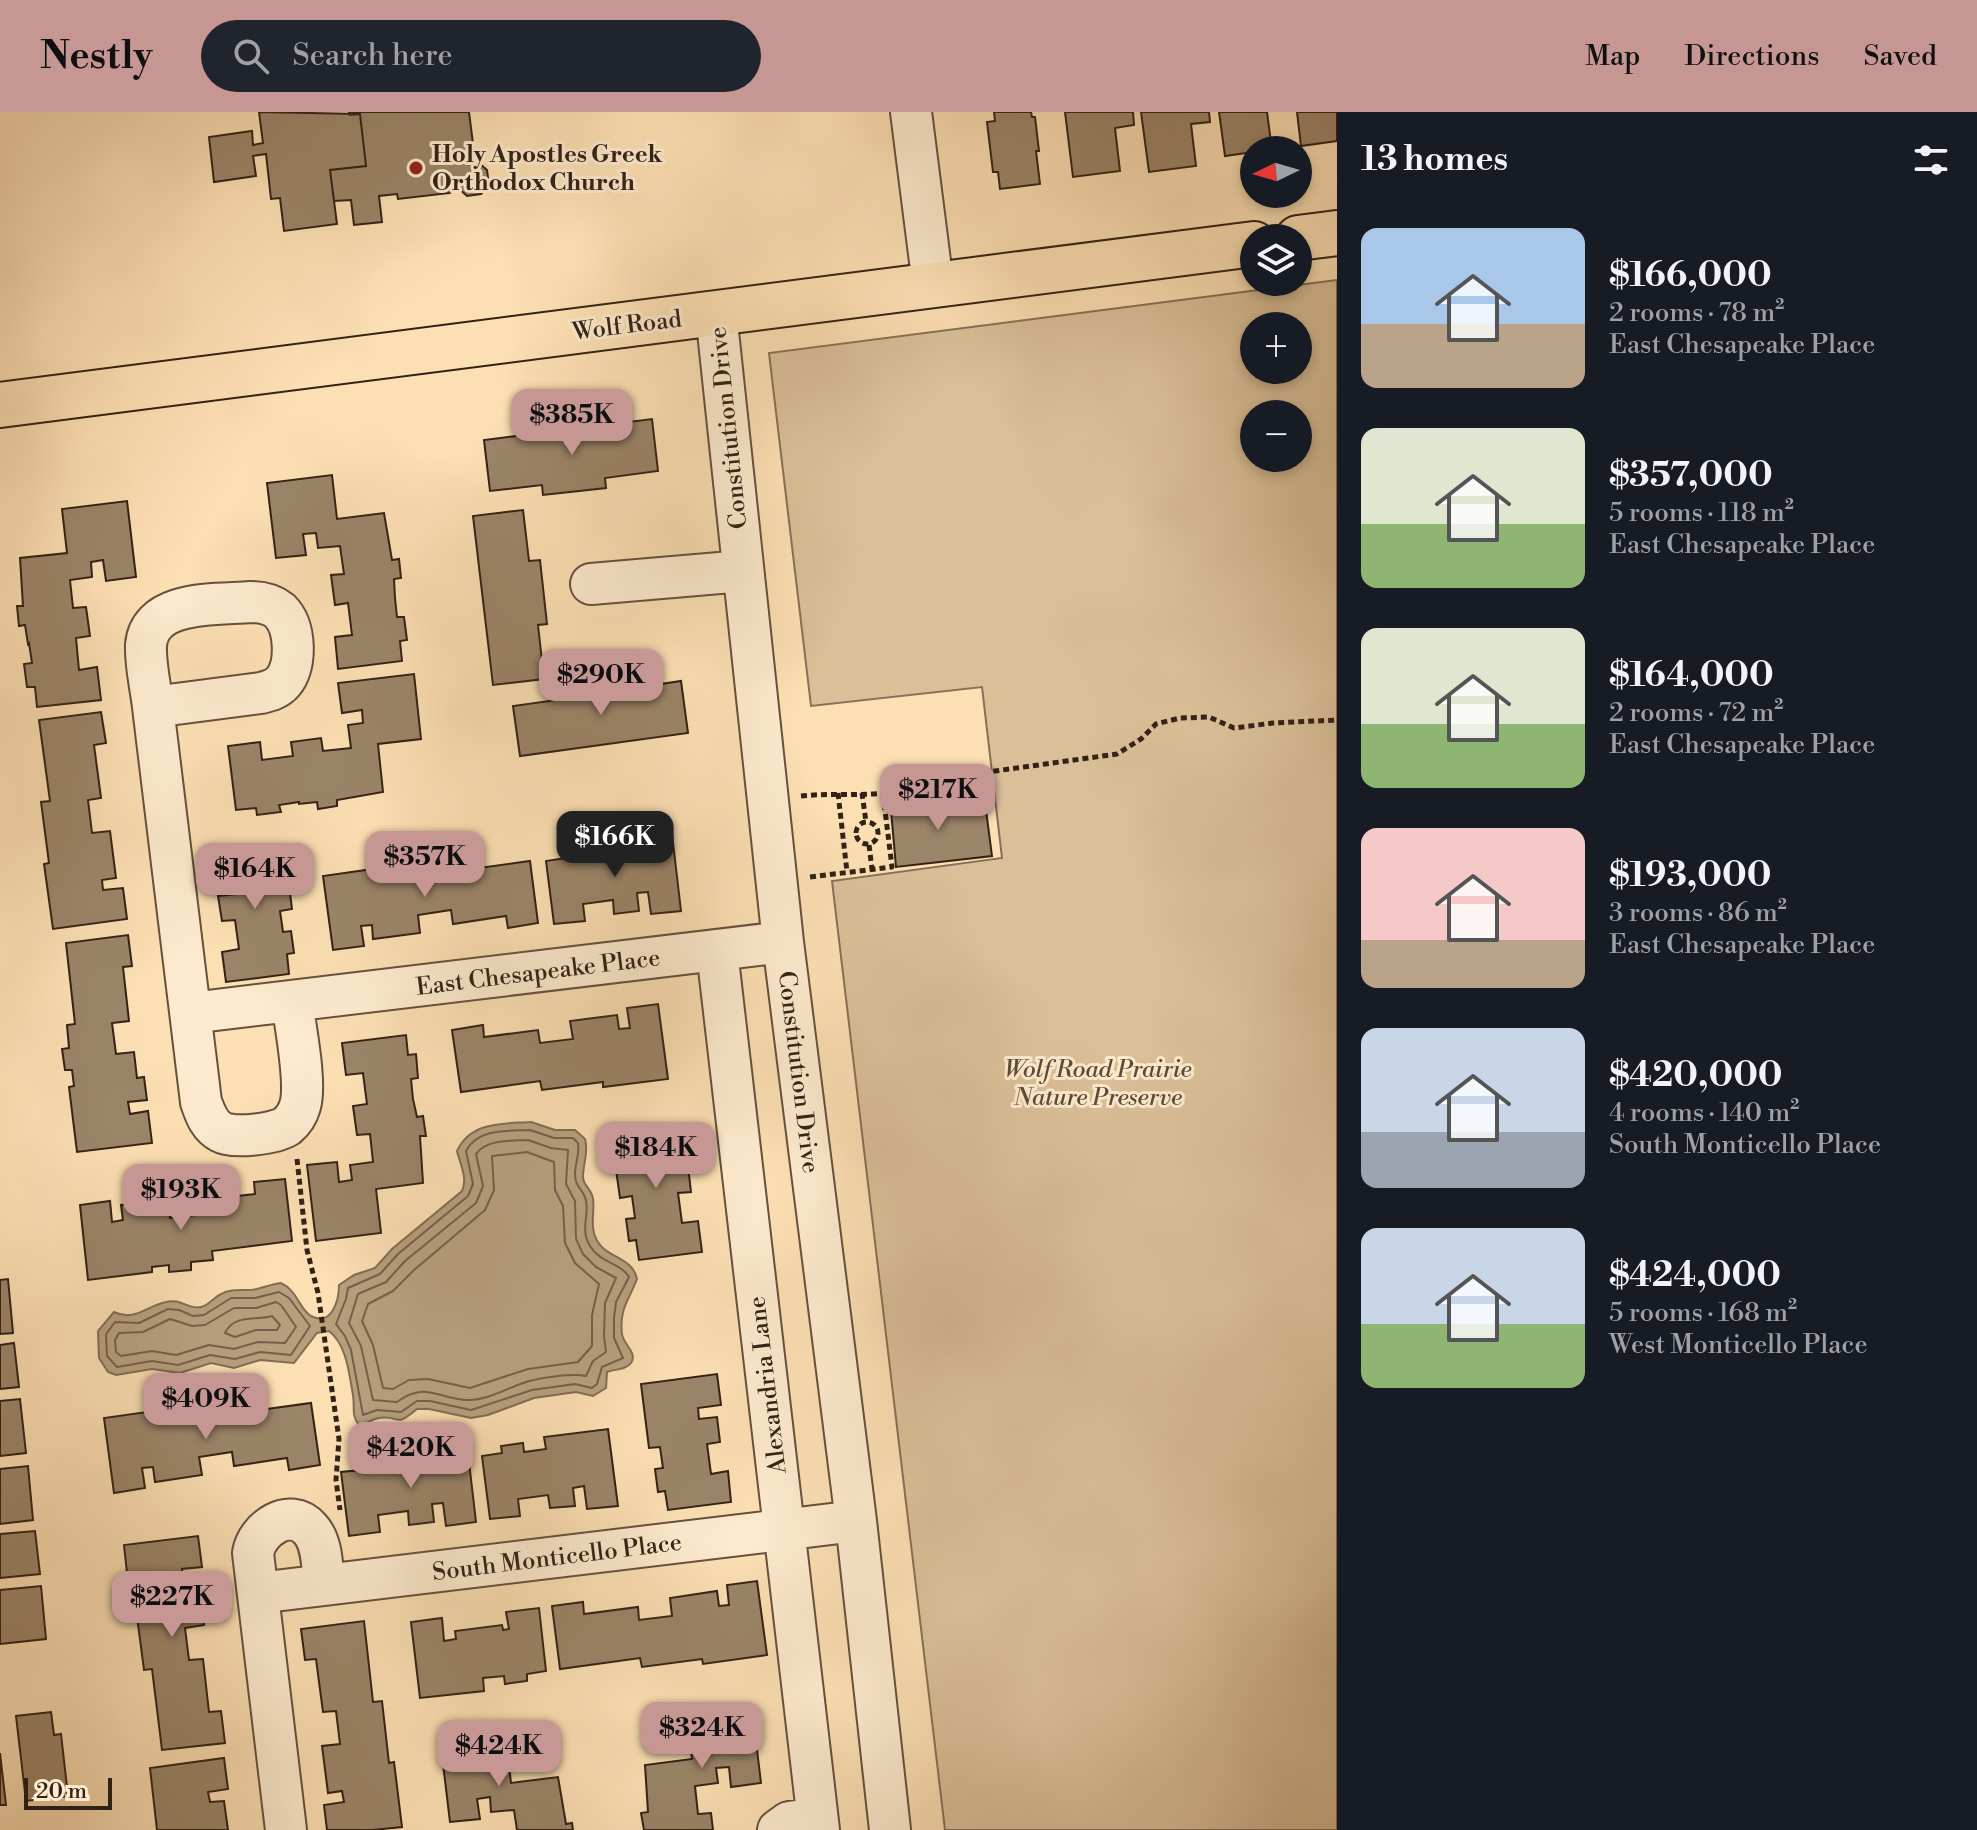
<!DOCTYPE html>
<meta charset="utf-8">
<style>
body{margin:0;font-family:"Libre Bodoni",serif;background:#20242c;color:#f1f3f6;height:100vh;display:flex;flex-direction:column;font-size:30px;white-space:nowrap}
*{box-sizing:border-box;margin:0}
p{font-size:26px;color:#9ea1a6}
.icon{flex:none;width:44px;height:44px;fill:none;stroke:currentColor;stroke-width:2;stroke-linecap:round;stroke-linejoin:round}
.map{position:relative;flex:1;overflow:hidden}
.panel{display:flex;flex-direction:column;background:#171b24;width:640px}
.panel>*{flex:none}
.needle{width:52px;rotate:265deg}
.fabs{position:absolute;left:1240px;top:24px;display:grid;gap:16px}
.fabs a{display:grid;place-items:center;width:72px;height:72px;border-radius:50%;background:#171b24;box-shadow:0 4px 12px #0003;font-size:40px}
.scale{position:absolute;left:24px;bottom:20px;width:88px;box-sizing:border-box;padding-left:8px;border:4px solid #322216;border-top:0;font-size:22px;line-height:28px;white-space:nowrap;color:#322216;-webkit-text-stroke:6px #fdeace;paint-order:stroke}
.price{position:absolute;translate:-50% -68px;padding:0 18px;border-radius:16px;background:#c59692;color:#111;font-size:26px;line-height:52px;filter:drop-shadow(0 2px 4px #0008)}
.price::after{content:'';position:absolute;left:50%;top:48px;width:24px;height:18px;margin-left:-12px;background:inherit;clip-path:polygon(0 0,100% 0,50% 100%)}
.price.selected{background:#222;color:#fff}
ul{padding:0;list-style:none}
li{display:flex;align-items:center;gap:24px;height:200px;padding:0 24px}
li span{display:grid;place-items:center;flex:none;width:224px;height:160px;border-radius:16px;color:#555}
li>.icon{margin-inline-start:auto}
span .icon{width:96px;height:96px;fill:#fffc;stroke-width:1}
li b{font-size:34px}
h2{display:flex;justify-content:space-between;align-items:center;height:96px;padding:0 24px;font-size:34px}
header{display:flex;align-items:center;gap:48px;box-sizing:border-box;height:112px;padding:0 40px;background:#c59692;color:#111}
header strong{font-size:38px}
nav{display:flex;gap:44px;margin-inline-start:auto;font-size:28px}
.search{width:560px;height:72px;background:#20242c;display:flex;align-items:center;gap:20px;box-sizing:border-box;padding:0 28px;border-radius:44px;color:#9ea1a6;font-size:30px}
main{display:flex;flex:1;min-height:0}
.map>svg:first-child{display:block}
.green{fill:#dabf98;stroke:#867057;stroke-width:2;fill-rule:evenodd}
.water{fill:#b79f7e;stroke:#826d54;stroke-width:2}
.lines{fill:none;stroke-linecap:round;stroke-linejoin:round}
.shore{stroke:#74604a;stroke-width:2}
.building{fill:#9b8468;stroke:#322216;stroke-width:2}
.minor-casing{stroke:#64513d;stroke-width:44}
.major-casing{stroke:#322216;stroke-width:48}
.path{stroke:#322216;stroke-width:5;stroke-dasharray:6 4;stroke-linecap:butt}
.minor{stroke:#fdeace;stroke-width:40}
.major{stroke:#fcdfb3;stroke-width:44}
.poi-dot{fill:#8f2418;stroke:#fdeace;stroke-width:3}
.labels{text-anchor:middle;stroke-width:6;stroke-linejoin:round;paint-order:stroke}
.poi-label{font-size:24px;font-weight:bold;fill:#322216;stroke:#fdeace;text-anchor:start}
.street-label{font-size:24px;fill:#322216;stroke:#fdeace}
.park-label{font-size:24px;font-style:italic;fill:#5c4936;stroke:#fdeace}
</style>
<header>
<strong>Nestly</strong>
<div class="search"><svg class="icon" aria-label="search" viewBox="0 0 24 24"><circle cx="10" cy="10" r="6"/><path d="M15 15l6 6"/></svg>Search here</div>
<nav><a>Map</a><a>Directions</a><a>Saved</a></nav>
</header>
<main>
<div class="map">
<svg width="1337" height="1718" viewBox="0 0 1337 1718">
<rect width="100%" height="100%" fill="#fcdfb3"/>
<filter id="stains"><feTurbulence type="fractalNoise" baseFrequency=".0025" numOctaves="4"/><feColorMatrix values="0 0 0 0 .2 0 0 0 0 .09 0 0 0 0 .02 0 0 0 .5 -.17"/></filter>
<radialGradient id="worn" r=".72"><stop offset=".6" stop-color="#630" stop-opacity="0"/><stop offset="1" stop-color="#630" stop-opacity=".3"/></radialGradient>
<path class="green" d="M 1337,168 L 1337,1718 L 945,1718 L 832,769 L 1002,746 L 982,575 L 811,594 L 769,241 ZM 1254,214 L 1298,214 L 1298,258 L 1254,258 ZM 1254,302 L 1298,302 L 1298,346 L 1254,346 Z"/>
<path class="water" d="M 531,1010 L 555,1018 L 575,1018 L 585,1027 C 589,1041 583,1051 583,1065 C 583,1074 592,1077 593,1087 C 595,1099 590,1112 595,1124 C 603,1147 632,1143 637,1167 C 629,1188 619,1197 622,1222 C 623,1232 638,1241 631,1251 C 626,1258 615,1257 607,1260 L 606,1276 L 593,1284 L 576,1280 L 534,1286 L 488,1303 L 471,1306 L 429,1297 L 417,1297 C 393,1317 402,1303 379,1306 C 372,1307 367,1312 359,1313 C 351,1304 355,1295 353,1283 C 349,1262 347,1233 329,1219 L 317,1221 L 294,1251 L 260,1248 L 234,1256 L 211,1251 L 180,1261 L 152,1257 L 116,1263 L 108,1260 L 99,1246 L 98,1219 L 114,1200 C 135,1210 146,1194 166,1190 C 181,1186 188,1198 201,1195 C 209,1193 213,1186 221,1182 C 233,1175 245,1180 257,1177 C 265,1175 272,1172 281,1171 C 298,1179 299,1197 311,1204 C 332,1215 339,1188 339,1173 L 354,1163 L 375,1156 L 392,1137 L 462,1079 C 468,1066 460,1052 457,1039 C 471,1009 503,1012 531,1010 Z"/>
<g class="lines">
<path class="shore" d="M 530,1018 L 554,1026 L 573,1026 L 578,1031 C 580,1042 575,1051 575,1062 C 575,1074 581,1076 585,1085 C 591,1099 579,1117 590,1134 C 600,1151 621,1151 629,1165 L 616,1190 L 614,1206 L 614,1226 L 623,1246 L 602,1255 L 597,1272 L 592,1276 L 575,1272 L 532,1278 L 471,1298 L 430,1289 L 417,1289 L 401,1300 L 377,1298 L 363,1303 L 351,1238 L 345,1224 L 336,1212 L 346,1187 L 348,1176 L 380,1162 L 398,1142 L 468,1084 L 473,1072 L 466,1039 C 478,1016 508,1019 530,1018 Z
M 528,1028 L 551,1036 L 568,1038 L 566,1072 L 575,1089 L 576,1127 L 583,1142 L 596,1155 L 616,1166 L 605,1191 L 604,1224 L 606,1240 L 593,1249 L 586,1264 C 572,1261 537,1266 523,1271 C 506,1277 487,1288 469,1288 C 438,1288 427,1268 397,1290 L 373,1288 L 361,1234 L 349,1211 L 358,1182 L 386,1170 L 405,1149 L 476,1091 L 483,1074 L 476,1042 C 487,1027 511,1029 528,1028 Z
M 527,1040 L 554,1050 L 555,1078 L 563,1094 L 565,1131 L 575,1151 L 599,1172 L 592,1203 L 592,1234 L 578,1250 L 528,1257 L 470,1276 L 428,1267 L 409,1268 L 393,1277 L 383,1276 L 373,1233 L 362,1209 L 368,1192 L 393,1179 L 414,1158 L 485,1098 L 494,1078 L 492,1044 Z
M 279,1180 L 289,1186 L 310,1214 L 291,1243 L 260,1240 L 235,1247 L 210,1243 L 178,1253 L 152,1249 L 117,1255 L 107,1244 L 106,1222 L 115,1210 L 139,1211 L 168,1197 L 179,1198 L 193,1204 L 204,1203 L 231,1186 L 255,1186 Z
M 276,1190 L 281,1193 L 296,1215 L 285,1231 L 258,1230 L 234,1237 L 209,1233 L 176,1243 L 152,1239 L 121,1244 L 116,1240 L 115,1228 L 119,1221 L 143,1220 L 170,1207 L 192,1214 L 205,1213 L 234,1196 L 256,1196 Z
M 272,1204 L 280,1213 L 277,1218 L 256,1218 L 235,1225 L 225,1221 C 234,1202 254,1209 272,1204 Z"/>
</g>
<path class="building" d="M 259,0 L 360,2 L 366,54 L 330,58 L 337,112 L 284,119 L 280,86 L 271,87 L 266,42 L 253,44 L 256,64 L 214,70 L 209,25 L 252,19 L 253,33 L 263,31 Z
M 349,0 L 469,0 L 474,40 L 467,41 L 468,52 L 478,50 L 487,58 L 489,73 L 481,82 L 467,84 L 457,75 L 449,76 L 450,81 L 398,87 L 397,82 L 379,84 L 382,110 L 354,113 L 351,88 L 334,89 L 330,58 L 366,54 L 360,2 L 350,3 Z
M 994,0 L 1031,0 L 1032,5 L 1035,5 L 1039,39 L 1036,39 L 1040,72 L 1000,77 L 998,60 L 993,60 L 987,10 L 995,9 Z
M 1065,0 L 1133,0 L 1134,13 L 1115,16 L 1120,59 L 1073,65 Z
M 1141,0 L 1209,0 L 1210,10 L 1191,12 L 1196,54 L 1149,60 Z
M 1219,0 L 1267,0 L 1272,38 L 1254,38 L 1254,40 L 1225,44 Z
M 1297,0 L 1337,0 L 1337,29 L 1301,34 Z
M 652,307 L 658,359 L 605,366 L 606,376 L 543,383 L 542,373 L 490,379 L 484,328 Z
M 332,363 L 337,407 L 384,401 L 392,448 L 399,447 L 401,466 L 394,467 L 395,486 L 397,505 L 404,505 L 407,528 L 400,529 L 402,549 L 338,557 L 335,525 L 352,523 L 348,491 L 335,493 L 331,463 L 344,462 L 340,434 L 318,436 L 316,421 L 303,422 L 306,443 L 276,446 L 267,371 Z
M 127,389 L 136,465 L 106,469 L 103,448 L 91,450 L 92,465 L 70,468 L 73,496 L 86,495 L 90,524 L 76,526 L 79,558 L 97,555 L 101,588 L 37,595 L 35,575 L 27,575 L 24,552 L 32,551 L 29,531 L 28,532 L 25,513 L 19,514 L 17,494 L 23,494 L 20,446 L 67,441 L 62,397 Z
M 523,398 L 529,449 L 540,448 L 547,512 L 538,513 L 544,567 L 493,573 L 473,404 Z
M 414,562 L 421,627 L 378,632 L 383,680 L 337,688 L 337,694 L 318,697 L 317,690 L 299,692 L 299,690 L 279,693 L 281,700 L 257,703 L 256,696 L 236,698 L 228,634 L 260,630 L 262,648 L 293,644 L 291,630 L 321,626 L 323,639 L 351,636 L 348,613 L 363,611 L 362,598 L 342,601 L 338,571 Z
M 627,567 L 628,577 L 681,569 L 688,621 L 520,644 L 513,594 L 564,587 L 563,576 Z
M 101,600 L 106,631 L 94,633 L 101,686 L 88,688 L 92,721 L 110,719 L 116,766 L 102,768 L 103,778 L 123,776 L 127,807 L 53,817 L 44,752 L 49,751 L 41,690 L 50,689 L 39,608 Z
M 916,684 L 917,694 L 962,688 L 964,701 L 973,699 L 973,695 L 979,694 L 980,699 L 986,698 L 992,744 L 896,755 L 890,687 Z
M 672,722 L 681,799 L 651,802 L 648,780 L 637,781 L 639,799 L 614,802 L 613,788 L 583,792 L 585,809 L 554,812 L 546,749 L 566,746 L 565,739 L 587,736 L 588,745 L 610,742 L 609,730 Z
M 284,733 L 292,797 L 280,799 L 283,820 L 291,819 L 294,841 L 287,842 L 289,862 L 226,870 L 222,840 L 239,837 L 235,808 L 222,809 L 218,784 L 236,782 L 234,771 L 212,774 L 208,743 Z
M 530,749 L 538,811 L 508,816 L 506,804 L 453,812 L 451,798 L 418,803 L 420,821 L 373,827 L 372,813 L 361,814 L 364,834 L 333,838 L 323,764 L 387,755 L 387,760 L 448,751 L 450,760 Z
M 128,823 L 132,854 L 123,855 L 129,909 L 112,911 L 116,942 L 134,940 L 137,966 L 144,965 L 147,988 L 128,990 L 130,1002 L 148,999 L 152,1031 L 77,1040 L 69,975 L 74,974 L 72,958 L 65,958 L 62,937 L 69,936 L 67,913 L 75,912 L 66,831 Z
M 658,892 L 668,967 L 603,975 L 603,970 L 542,978 L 540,969 L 461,980 L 452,918 L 483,913 L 484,925 L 538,918 L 540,931 L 573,927 L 570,909 L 617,903 L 619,917 L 630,916 L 627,896 Z
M 406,923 L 408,943 L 416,942 L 418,966 L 411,967 L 413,987 L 417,1005 L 423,1004 L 426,1024 L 420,1024 L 423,1071 L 376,1077 L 381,1121 L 316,1129 L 307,1053 L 337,1050 L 339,1070 L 352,1068 L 350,1053 L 373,1050 L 370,1022 L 357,1023 L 353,994 L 367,992 L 363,961 L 346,963 L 342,931 Z
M 688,1012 L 692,1043 L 669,1046 L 670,1057 L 688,1054 L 691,1080 L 678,1081 L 682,1111 L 698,1109 L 702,1140 L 639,1148 L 636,1128 L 629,1129 L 626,1107 L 635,1106 L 632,1084 L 620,1086 L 611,1022 Z
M 285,1067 L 292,1129 L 212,1139 L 213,1148 L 191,1150 L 191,1158 L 169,1160 L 169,1153 L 152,1155 L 152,1160 L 88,1168 L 80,1093 L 110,1089 L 112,1110 L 123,1108 L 121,1093 L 168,1088 L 170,1106 L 203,1102 L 202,1088 L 255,1082 L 254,1070 Z
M 8,1167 L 13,1221 L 0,1222 L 0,1168 Z
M 14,1231 L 19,1275 L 0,1277 L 0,1233 Z
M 717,1262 L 721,1293 L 698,1296 L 699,1307 L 717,1305 L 720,1330 L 707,1332 L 711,1362 L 728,1359 L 731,1390 L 668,1398 L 665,1379 L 658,1380 L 655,1357 L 663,1356 L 660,1335 L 649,1336 L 641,1272 Z
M 20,1287 L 26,1341 L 0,1344 L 0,1289 Z
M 311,1291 L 320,1353 L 289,1358 L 287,1346 L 234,1354 L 232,1340 L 199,1345 L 202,1363 L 155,1370 L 153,1355 L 142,1356 L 145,1376 L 114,1381 L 104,1306 L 168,1297 L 169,1302 L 229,1293 L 231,1302 Z
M 608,1317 L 618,1394 L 587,1397 L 584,1374 L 573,1376 L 575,1394 L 550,1396 L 548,1383 L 518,1387 L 520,1404 L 490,1407 L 482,1344 L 502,1341 L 501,1334 L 523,1331 L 524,1340 L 546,1337 L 544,1325 Z
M 467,1333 L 476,1410 L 446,1414 L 443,1391 L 432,1392 L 434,1410 L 409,1413 L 408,1399 L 378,1403 L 380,1420 L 349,1424 L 341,1360 L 361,1358 L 360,1350 L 382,1348 L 383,1356 L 405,1353 L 403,1341 Z
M 28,1354 L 33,1408 L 0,1412 L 0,1357 Z
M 35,1419 L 40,1462 L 0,1466 L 0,1422 Z
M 198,1424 L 202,1455 L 182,1457 L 183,1468 L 198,1466 L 204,1513 L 185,1516 L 189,1548 L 203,1547 L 209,1600 L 221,1599 L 225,1631 L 162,1638 L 152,1557 L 144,1558 L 136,1497 L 131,1498 L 124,1433 Z
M 757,1469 L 767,1543 L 703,1552 L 702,1547 L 642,1555 L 640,1546 L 560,1557 L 552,1494 L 583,1490 L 584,1502 L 638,1495 L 639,1508 L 672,1504 L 670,1486 L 717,1479 L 719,1494 L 729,1493 L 727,1473 Z
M 41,1474 L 46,1527 L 0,1532 L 0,1478 Z
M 539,1496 L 546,1559 L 527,1562 L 527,1569 L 505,1572 L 504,1564 L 483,1566 L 484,1579 L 420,1586 L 411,1510 L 442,1506 L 444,1529 L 456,1527 L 455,1519 L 502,1513 L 503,1518 L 509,1517 L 506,1500 Z
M 364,1509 L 373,1590 L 382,1589 L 389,1651 L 394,1650 L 402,1715 L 373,1718 L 327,1718 L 324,1693 L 344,1690 L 342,1679 L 328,1681 L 322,1634 L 340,1632 L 336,1599 L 323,1600 L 316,1547 L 305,1548 L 301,1517 Z
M 752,1596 L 761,1671 L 731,1675 L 729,1655 L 716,1656 L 718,1671 L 695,1674 L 698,1702 L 711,1701 L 713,1718 L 644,1718 L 641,1701 L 648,1700 L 645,1653 L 692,1647 L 687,1603 Z
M 51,1600 L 54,1623 L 61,1622 L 68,1684 L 26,1689 L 16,1604 Z
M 506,1627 L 511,1671 L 558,1665 L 566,1712 L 572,1711 L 573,1718 L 517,1718 L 514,1698 L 491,1700 L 490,1685 L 477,1687 L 480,1707 L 450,1710 L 441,1635 Z
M 0,1641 L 6,1693 L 0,1693 Z
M 224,1646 L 228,1677 L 208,1680 L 210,1690 L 224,1689 L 228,1718 L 157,1718 L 150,1656 Z"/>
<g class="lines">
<g class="minor-casing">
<path id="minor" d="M 911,0 L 933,173
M 716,201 L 783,830 L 856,1409 L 890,1718
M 591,472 L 743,459
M 153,595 L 261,581 C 269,579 277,577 283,570 C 297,553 296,515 280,499 C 271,492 262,490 251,490 C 218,493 150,487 146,533 C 145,553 151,576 153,595 L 201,990 C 205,1001 209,1014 221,1020 C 233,1027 275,1022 287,1014 C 293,1009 298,1001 300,994 C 307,971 295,914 292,889
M 717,839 L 819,1718
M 191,901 L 783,830
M 258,1481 L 856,1409
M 286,1718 L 253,1441 C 257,1417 290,1394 310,1417 C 323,1431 322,1456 324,1473
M 778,1718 L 789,1710 L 817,1706"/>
</g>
<g class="major-casing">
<path id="major" d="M 1298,126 L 1337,121
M 0,293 L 1254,132"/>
</g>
<path class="path" d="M 838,681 L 847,760
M 862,681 L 866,710
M 801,684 C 829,681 857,684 884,681 C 908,679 960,667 975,692
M 968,685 C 969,669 974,666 988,660 L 1117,642 L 1141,627 L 1156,612 L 1180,606 L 1209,605 L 1234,616 L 1273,611 L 1337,608
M856 721a11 11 0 1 1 22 0a11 11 0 1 1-22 0Z
M 869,733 L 872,757
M 810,765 L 892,755 L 883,682
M 297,1047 L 307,1138 L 318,1181 L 339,1327 L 336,1368 L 340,1398"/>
<use href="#minor" class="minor"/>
<use href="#major" class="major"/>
</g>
<circle class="poi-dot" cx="416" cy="56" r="8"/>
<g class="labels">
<g class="poi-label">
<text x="432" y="50">Holy Apostles Greek<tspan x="432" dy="28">Orthodox Church</tspan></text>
</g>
<g class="street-label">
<text transform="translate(627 213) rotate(-7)" y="8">Wolf Road</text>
<text transform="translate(728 316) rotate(-96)" y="8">Constitution Drive</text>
<text transform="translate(538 860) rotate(-7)" y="8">East Chesapeake Place</text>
<text transform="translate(799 960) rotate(83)" y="8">Constitution Drive</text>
<text transform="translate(767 1273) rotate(-97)" y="8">Alexandria Lane</text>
<text transform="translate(557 1445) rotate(-7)" y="8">South Monticello Place</text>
</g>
<g class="park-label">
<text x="1098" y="965">Wolf Road Prairie<tspan x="1098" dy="28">Nature Preserve</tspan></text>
</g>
</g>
<rect width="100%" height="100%" filter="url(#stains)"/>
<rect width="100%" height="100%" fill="url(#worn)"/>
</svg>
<div class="fabs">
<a><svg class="needle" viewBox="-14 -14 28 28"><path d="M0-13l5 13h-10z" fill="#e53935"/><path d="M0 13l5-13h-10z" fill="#9ea1a6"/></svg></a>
<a><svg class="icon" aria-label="layers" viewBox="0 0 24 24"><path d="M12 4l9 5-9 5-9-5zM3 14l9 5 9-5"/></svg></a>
<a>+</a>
<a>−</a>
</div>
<div class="scale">20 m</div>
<b class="price" style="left:572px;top:345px">$385K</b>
<b class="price" style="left:601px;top:605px">$290K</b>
<b class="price" style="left:938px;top:720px">$217K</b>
<b class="price selected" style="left:615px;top:767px">$166K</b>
<b class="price" style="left:425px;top:787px">$357K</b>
<b class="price" style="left:255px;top:799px">$164K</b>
<b class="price" style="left:656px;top:1078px">$184K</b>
<b class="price" style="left:181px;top:1120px">$193K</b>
<b class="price" style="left:206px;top:1329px">$409K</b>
<b class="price" style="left:411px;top:1378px">$420K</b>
<b class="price" style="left:172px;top:1527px">$227K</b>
<b class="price" style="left:702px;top:1658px">$324K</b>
<b class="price" style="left:499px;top:1676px">$424K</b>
</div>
<section class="panel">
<h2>13 homes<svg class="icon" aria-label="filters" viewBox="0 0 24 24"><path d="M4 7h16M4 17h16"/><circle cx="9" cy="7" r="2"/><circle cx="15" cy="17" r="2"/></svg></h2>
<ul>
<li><span style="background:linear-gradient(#a9c7e8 60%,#b9a48a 0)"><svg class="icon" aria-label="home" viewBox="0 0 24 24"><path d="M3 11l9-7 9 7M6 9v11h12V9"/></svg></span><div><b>$166,000</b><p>2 rooms · 78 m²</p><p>East Chesapeake Place</p></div></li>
<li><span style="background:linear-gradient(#dfe7d0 60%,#8fb573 0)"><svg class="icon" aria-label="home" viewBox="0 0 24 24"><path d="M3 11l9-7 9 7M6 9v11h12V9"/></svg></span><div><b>$357,000</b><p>5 rooms · 118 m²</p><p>East Chesapeake Place</p></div></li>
<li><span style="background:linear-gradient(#dfe7d0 60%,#8fb573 0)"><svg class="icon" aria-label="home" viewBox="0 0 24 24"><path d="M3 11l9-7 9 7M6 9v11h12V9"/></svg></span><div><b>$164,000</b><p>2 rooms · 72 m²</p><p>East Chesapeake Place</p></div></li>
<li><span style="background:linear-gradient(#f6c9c9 70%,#b9a48a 0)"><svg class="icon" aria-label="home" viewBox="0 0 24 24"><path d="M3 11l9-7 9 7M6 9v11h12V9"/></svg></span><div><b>$193,000</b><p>3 rooms · 86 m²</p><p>East Chesapeake Place</p></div></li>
<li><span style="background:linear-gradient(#c9d6e8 65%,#9aa5b1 0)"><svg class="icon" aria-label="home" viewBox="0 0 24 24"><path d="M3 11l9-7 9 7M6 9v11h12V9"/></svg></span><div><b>$420,000</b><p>4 rooms · 140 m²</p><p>South Monticello Place</p></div></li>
<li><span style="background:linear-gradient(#c9d6e8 60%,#8fb573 0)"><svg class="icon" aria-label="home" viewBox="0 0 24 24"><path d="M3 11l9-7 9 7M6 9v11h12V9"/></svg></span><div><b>$424,000</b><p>5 rooms · 168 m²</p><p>West Monticello Place</p></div></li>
</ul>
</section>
</main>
